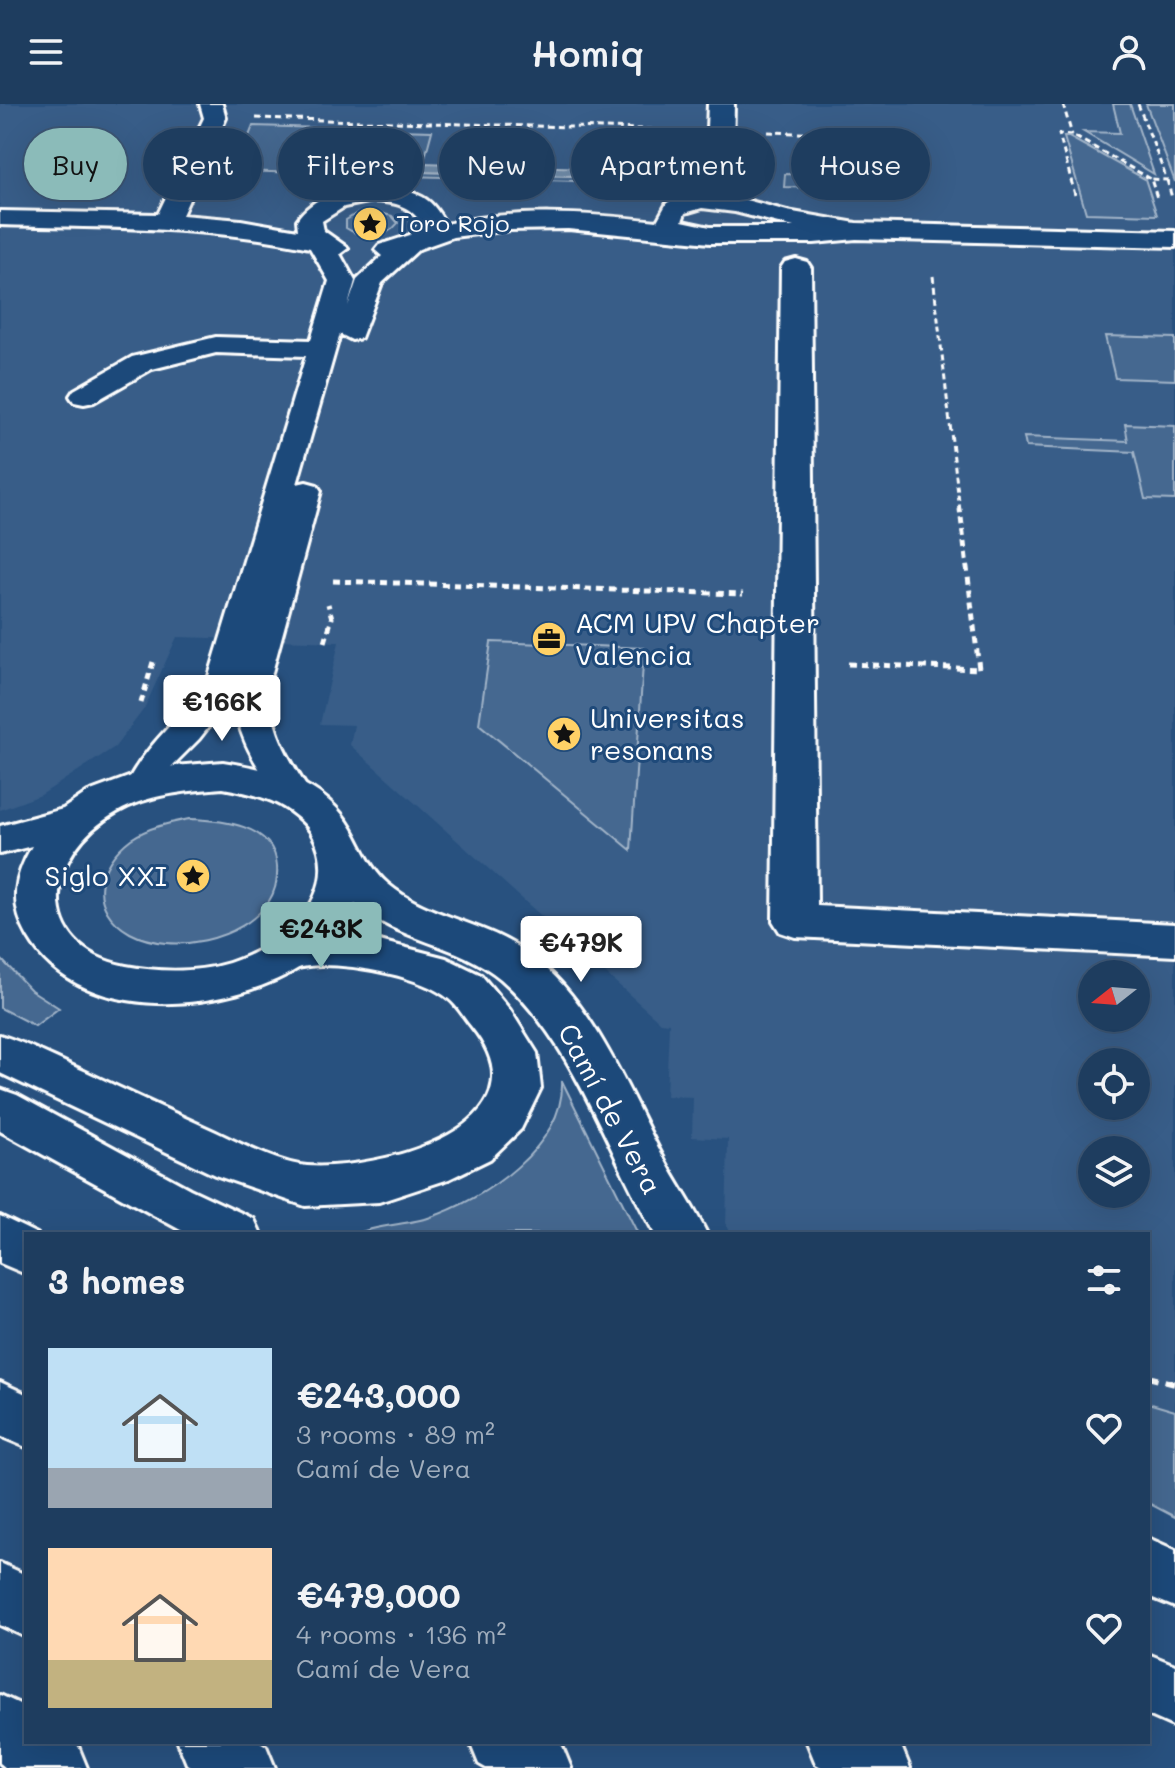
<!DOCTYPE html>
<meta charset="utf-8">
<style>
body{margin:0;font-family:Mali,sans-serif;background:#264465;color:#f1f3f6;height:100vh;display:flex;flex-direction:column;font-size:30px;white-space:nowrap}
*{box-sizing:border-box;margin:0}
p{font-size:26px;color:#a1aebd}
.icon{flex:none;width:44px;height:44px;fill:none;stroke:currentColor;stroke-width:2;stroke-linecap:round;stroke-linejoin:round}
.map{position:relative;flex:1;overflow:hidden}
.side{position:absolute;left:24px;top:1128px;width:1126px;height:512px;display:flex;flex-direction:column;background:#1e3d5f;border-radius:0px;box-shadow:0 8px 32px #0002,0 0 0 2px #3c5674}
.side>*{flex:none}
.guide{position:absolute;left:24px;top:24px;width:1128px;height:72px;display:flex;gap:16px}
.needle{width:52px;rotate:253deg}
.buttons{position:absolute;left:1078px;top:856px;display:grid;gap:16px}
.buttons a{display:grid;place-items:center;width:72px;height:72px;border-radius:50%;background:#1e3d5f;box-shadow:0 8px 32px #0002,0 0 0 2px #3c5674;font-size:40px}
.price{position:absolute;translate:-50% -68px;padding:0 18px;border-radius:8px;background:#fff;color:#222;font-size:26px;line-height:52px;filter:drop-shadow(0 2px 4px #0008)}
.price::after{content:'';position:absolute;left:50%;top:48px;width:24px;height:18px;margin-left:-12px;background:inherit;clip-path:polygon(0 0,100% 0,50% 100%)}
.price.current{background:#8bbbb9;color:#111}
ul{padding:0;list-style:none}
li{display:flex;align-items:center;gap:24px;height:200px;padding:0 24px}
li span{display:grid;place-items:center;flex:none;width:224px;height:160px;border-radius:0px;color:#555}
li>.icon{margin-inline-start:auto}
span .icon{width:96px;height:96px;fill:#fffc;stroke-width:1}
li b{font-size:34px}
h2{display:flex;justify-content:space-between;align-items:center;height:96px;padding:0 24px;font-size:34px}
.tag{padding:0 28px;border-radius:36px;background:#1e3d5f;box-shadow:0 8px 32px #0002,0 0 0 2px #3c5674;font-size:28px;line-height:72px}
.tag.current{background:#8bbbb9;color:#111}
header{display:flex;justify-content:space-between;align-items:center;height:104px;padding:0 24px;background:#1e3d5f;font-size:36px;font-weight:600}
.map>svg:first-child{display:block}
.built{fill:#375d88;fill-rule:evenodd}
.green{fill:#446890;stroke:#a2b4c8;stroke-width:2}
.water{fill:#718dab;stroke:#aabbcd;stroke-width:2}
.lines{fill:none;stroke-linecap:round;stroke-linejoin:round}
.lane-casing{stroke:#fff;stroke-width:6}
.street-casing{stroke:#fff;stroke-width:6}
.secondary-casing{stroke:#fff;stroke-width:6}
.highway-casing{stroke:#fff;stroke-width:6}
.path-far2{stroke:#fff;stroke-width:3;stroke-dasharray:6 4;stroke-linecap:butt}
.path-far1{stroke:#fff;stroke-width:5;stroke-dasharray:7 5;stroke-linecap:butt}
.path{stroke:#fff;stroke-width:6;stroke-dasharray:10 7;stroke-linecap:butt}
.lane{fill:#1f4a7a;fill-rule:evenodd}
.street{fill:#1f4a7a;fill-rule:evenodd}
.secondary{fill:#1f4a7a;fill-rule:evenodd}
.highway{fill:#1f4a7a;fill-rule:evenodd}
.labels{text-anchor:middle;stroke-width:6;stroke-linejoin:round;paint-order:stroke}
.far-poi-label{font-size:24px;fill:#fff;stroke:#1f4a7a;text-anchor:start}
.poi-label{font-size:28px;fill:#fff;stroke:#1f4a7a;text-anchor:start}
.street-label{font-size:28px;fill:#fff;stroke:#1f4a7a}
</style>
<header><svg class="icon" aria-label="menu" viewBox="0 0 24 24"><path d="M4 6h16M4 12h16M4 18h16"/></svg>Homiq<svg class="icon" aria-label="person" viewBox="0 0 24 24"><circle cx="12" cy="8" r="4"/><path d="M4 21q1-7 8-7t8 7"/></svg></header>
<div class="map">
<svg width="1175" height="1664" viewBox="0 0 1175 1664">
<rect width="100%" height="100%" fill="#28517f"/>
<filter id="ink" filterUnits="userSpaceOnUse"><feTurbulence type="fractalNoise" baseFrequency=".0125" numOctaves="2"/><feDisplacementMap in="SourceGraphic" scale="16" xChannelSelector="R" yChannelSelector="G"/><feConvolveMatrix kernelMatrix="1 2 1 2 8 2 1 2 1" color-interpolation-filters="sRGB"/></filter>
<g filter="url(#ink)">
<path class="built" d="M 0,0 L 1175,0 L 1175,1413 L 1148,1399 L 1148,1130 L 732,1130 L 726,1121 L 728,1035 L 692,1033 L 693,993 L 666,992 L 669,919 L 660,918 L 350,641 L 354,621 L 320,620 L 339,538 L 177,533 L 144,605 L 115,643 L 41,691 L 0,706 ZM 1092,870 L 1136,870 L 1136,914 L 1092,914 ZM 1092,958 L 1136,958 L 1136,1002 L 1092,1002 ZM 1092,1046 L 1136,1046 L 1136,1090 L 1092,1090 Z"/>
<path class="green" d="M 1113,0 L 1130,0 L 1154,70 L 1084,28 L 1120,29 Z
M 1146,0 L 1175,0 L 1175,78 Z
M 253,22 L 432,27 L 421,68 L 610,73 L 610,78 L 235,67 Z
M 1064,33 L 1069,33 L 1145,75 L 1157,111 L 1086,109 Z
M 785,70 L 854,73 L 854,85 L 784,83 Z
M 371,107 L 392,112 L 398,119 C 386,135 362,135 346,124 L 346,116 L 356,110 Z
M 1105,232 L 1175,234 L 1175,276 L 1115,274 Z
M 1125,320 L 1175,322 L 1175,396 L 1145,395 L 1134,348 L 1026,343 L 1024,333 L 1128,337 Z
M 491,538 L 644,544 L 631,746 L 479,620 Z
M 189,715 C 221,716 274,720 277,762 C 278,775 276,786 269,797 C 243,837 171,851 130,829 C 87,805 96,761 131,735 C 149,723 169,719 189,715 Z
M 0,854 L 31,886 L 59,904 L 35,922 L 0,904 Z
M 562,977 L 638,1130 L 357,1130 C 370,1122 410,1120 428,1114 C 484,1096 565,1042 562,977 Z
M 1148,1299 L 1175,1307 L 1175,1413 L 1148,1399 Z"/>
<path class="water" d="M 423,59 L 655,66 L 655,74 L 421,68 Z"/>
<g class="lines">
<g class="lane-casing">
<path id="lane" d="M 200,0 L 222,0 L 226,14 L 182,111 L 241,116 L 298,126 L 297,116 C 320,81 382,74 418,91 C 431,96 437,106 444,117 L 442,121 C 511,104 587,109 657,117 L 667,99 L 678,93 L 702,89 L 735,93 L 787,107 L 856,119 L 1175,127 L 1175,143 L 856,135 L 814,139 L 710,139 L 568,125 L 510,126 L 453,133 L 419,145 L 382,179 L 361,234 L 352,236 L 340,230 L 297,380 L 306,378 L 317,381 L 321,387 L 270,576 C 267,622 287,652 311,690 L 306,698 L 293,702 L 280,698 C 259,664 234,631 235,589 L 199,635 L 170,664 L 156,689 L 144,693 L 132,689 L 126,681 C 145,642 179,615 206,582 L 306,252 L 216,249 L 152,265 L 94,298 L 84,300 L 74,298 L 70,292 L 74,286 L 132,253 L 216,233 L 311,236 L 329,177 L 310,144 C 208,122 104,124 0,121 L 0,107 L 158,110 L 204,14 ZM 373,97 C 392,98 408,100 420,117 L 410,131 L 379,141 L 375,146 L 382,152 L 357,176 L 348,202 L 355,177 L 340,150 L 348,144 L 324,127 L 322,117 L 344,103 ZM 702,104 L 735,108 L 794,123 L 710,123 L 682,117 L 685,109 Z"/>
</g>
<g class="street-casing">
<path id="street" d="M 708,0 L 734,0 L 732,97 L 728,103 L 718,105 L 708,103 L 704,97 Z
M 796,155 L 807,158 L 811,164 L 817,802 L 1175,820 L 1175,852 L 795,833 L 780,828 L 773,817 L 781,164 L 785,158 Z
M 0,1591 L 26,1603 L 26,1638 L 72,1638 L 78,1642 L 87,1664 L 6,1664 L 0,1659 Z"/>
</g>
<g class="secondary-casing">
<path id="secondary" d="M 223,658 C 274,666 324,677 352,725 C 363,744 371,766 388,780 C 428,814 487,818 529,850 C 593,897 626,983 662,1051 C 676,1078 694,1103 707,1130 L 655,1130 C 606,1046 576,941 501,875 C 459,839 397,837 355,800 C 343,824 327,845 305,860 C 229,910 80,923 28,833 C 9,800 14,773 32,742 L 0,750 L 0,722 L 63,705 L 88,688 L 134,671 L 174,662 ZM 223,684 C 250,689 275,694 296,712 C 308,721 315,732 319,747 C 333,802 276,844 229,859 C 196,869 159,868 126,862 C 32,844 44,748 117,708 C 149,690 186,687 223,684 Z
M 1148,1434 L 1175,1446 L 1175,1503 L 1148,1492 Z"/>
</g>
<g class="highway-casing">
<path id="highway" d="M 317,829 L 352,830 L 446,854 L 481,871 L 510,906 L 537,949 L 541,984 L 521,1025 L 490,1055 L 449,1075 L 379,1098 L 305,1102 L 215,1071 L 0,969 L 0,931 C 29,940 56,955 84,967 C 128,988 172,1008 216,1028 C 241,1040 280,1060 307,1062 C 379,1067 553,1023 472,923 C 465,915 458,902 449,895 C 422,872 356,861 322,861 C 302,861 288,869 268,863 L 262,852 L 268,841 Z
M 0,985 L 17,991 L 190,1085 L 254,1115 L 261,1130 L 188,1130 L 0,1027 Z
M 0,1112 L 37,1130 L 26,1130 L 26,1170 L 0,1159 Z
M 0,1278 L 26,1290 L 26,1343 L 0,1332 Z
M 0,1459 L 26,1471 L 26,1533 L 0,1521 Z
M 1148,1550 L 1175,1561 L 1175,1623 L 1148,1611 Z
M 178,1638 L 260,1638 L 266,1642 L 275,1664 L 193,1664 L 187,1660 Z
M 470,1638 L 556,1638 L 562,1642 L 571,1664 L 486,1664 L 479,1660 Z
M 807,1638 L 894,1638 L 901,1642 L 910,1664 L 823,1664 L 816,1660 Z"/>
</g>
<path class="path-far2" d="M 1063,0 L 1072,31
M 1138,0 L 1167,76 L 1151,75 L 1157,94
M 256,14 L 674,26
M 768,28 L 857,31 L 861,85
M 1167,76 L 1172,94
M 1075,91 L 1059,30 L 1072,31 L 1151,75
M 933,172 L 960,407"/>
<path class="path-far1" d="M 333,477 L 743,490
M 325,538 L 332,514 L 328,500
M 848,560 L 979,565 L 960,405
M 141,599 L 153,558"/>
<path class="path" d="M 1148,1273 L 1175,1280"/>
<use href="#lane" class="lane"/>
<use href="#street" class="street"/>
<use href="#secondary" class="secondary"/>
<use href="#highway" class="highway"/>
</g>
</g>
<defs>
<g id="sight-disc" transform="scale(1.8)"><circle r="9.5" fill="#ffd166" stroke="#1f4a7a"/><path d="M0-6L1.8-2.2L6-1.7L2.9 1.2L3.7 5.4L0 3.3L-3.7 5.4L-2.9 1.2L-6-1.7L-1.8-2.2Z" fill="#111"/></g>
<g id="office-disc" transform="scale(1.8)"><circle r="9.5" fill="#ffd166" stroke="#1f4a7a"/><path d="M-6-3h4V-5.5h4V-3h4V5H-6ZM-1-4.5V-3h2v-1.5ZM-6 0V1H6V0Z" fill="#111"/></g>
</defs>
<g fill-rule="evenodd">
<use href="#sight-disc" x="370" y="120"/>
<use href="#office-disc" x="549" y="535"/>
<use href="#sight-disc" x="564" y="630"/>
<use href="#sight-disc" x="193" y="772"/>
</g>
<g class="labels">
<g class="far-poi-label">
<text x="396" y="128">Toro Rojo</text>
</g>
<g class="poi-label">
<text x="575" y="529">ACM UPV Chapter<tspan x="575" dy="32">Valencia</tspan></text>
<text x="590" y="624">Universitas<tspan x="590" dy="32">resonans</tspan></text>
<text x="167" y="782" text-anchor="end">Siglo XXI</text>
</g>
<g class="street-label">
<text transform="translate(610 1005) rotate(62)" y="10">Camí de Vera</text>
</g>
</g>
</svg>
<div class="buttons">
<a><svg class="needle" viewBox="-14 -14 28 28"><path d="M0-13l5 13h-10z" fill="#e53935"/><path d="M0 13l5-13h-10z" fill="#a1aebd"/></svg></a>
<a><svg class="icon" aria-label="locate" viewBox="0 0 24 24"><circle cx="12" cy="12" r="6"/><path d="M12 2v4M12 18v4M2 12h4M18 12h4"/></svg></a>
<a><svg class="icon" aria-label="layers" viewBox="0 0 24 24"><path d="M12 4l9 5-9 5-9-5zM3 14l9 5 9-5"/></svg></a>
</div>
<b class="price" style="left:222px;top:639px">€166K</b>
<b class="price current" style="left:321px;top:866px">€243K</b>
<b class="price" style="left:581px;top:880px">€479K</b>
<div class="guide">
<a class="tag current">Buy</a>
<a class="tag">Rent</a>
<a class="tag">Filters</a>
<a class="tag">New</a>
<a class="tag">Apartment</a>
<a class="tag">House</a>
</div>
<section class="side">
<h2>3 homes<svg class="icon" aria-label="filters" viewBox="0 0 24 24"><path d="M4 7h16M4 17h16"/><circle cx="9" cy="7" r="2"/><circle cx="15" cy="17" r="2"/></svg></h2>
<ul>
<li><span style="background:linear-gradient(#bfe0f5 75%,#9aa5b1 0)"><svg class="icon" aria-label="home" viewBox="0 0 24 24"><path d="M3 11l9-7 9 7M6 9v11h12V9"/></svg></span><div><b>€243,000</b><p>3 rooms · 89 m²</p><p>Camí de Vera</p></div><svg class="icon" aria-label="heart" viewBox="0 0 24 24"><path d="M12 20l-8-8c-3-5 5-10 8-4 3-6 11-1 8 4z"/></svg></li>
<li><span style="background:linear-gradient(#ffd9b3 70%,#c2b280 0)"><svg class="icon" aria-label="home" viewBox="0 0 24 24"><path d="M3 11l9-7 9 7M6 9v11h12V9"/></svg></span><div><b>€479,000</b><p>4 rooms · 136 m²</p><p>Camí de Vera</p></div><svg class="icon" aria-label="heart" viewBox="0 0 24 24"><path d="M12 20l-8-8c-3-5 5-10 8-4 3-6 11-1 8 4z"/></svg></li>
</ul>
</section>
</div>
